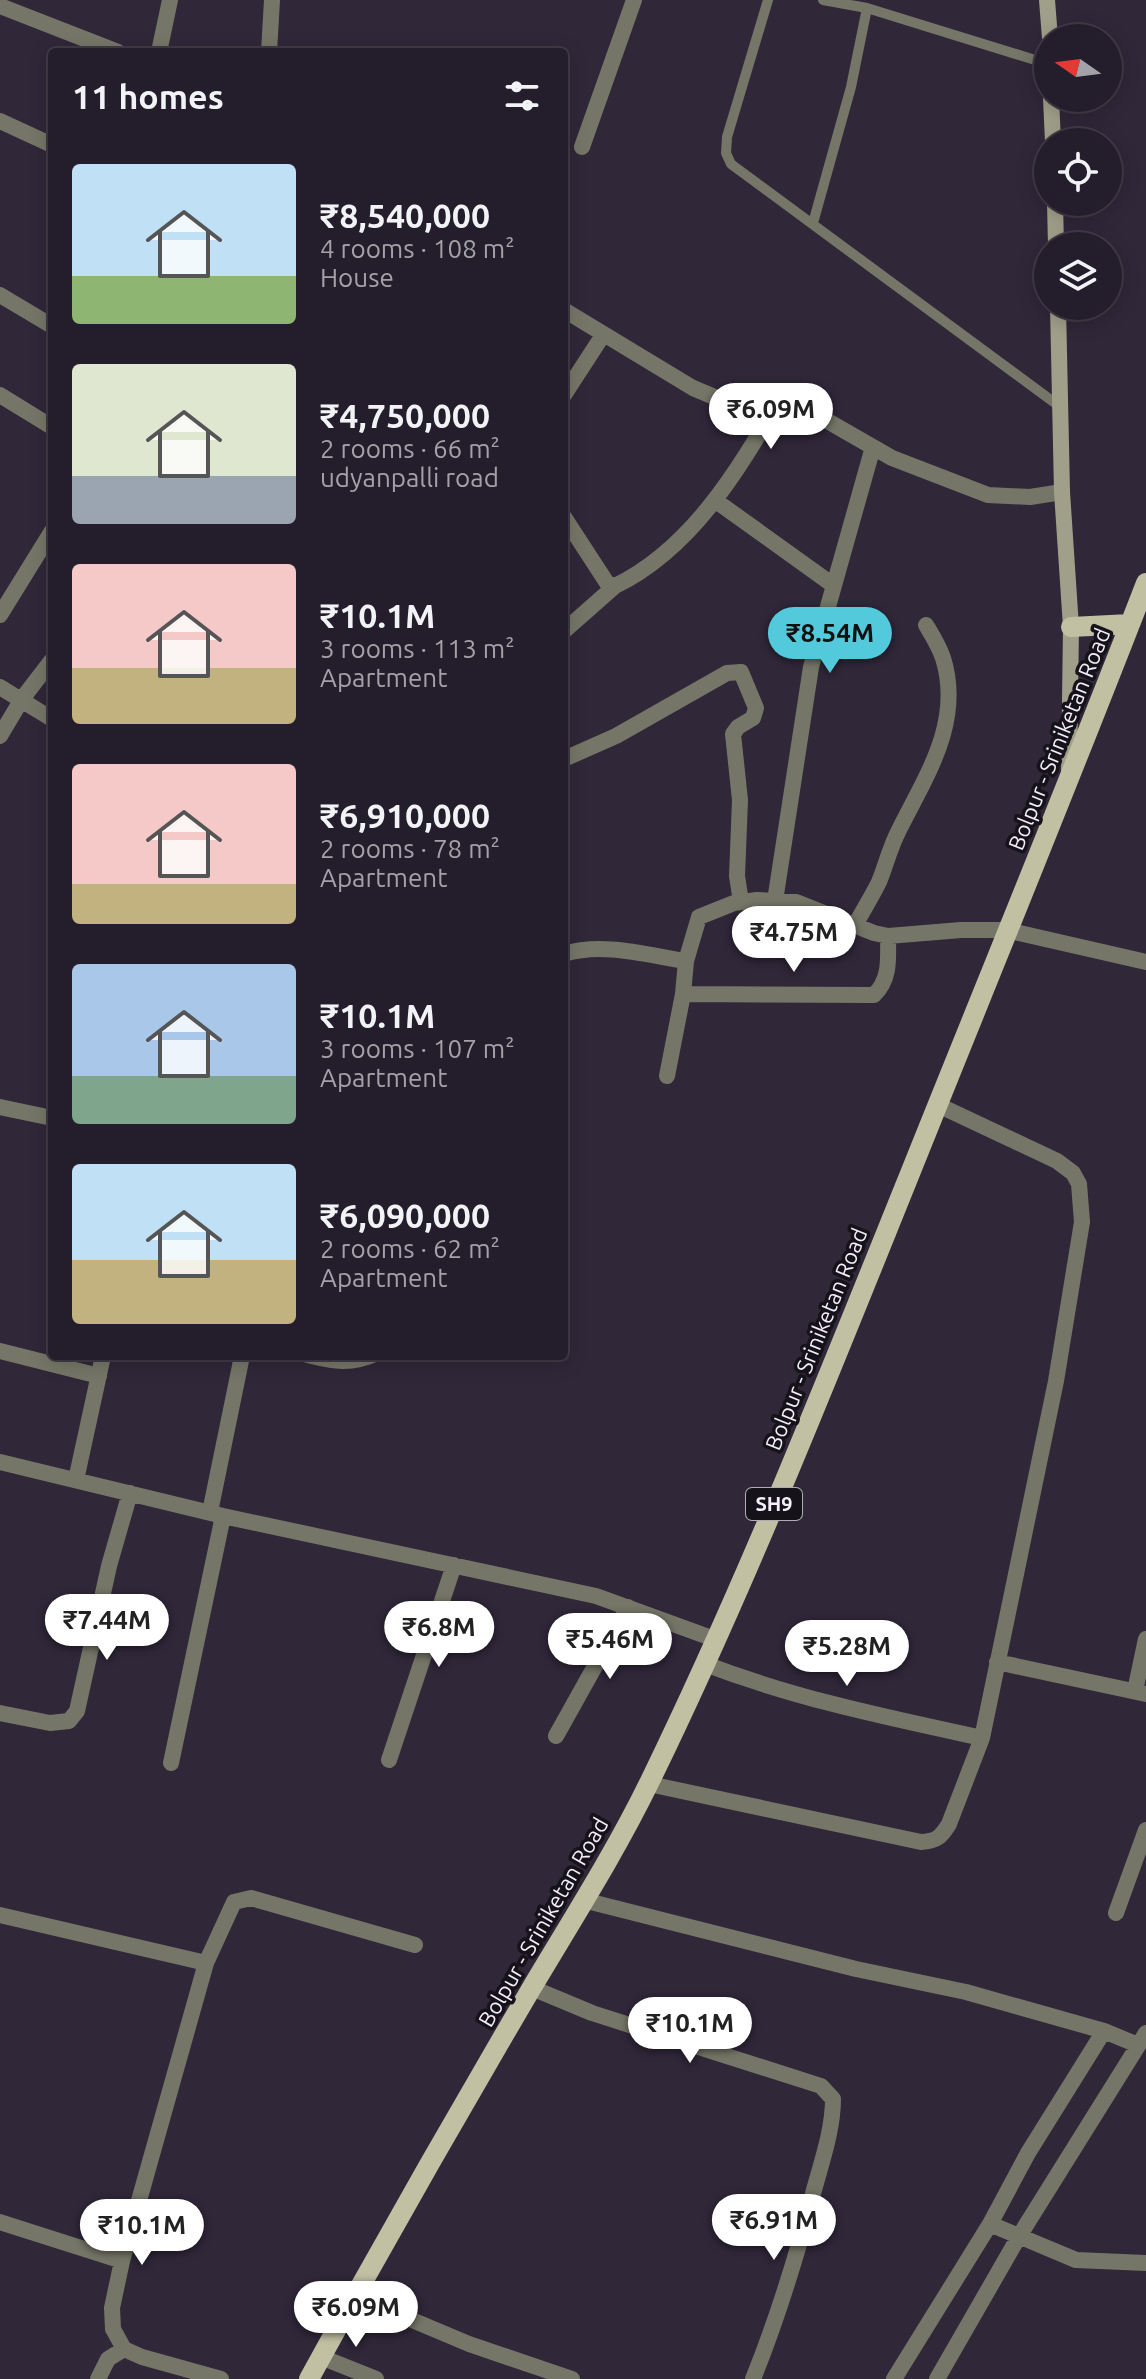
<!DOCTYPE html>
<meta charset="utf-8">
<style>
body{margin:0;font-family:Ubuntu,sans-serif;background:#2c2633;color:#f1f3f6;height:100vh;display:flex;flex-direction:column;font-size:30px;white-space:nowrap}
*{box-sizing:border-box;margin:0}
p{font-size:26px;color:#a3a2a9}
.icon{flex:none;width:44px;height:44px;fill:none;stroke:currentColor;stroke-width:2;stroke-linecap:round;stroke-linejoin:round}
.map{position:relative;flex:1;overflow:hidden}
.drawer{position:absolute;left:48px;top:48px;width:520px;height:1312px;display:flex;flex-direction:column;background:#241d2b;border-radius:8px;box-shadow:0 4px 20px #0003,0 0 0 2px #413b47}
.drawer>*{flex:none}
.needle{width:52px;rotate:284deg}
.fabs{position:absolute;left:1034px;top:24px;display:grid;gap:16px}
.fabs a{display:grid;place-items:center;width:88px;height:88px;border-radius:50%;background:#241d2b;box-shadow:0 4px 20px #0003,0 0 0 2px #413b47;font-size:40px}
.price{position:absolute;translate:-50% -68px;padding:0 18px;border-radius:28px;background:#fff;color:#222;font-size:26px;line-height:52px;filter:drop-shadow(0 2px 4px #0008)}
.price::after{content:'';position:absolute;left:50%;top:48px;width:24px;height:18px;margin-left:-12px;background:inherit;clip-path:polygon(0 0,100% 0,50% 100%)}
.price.on{background:#53cadc;color:#111}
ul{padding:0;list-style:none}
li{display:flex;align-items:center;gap:24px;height:200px;padding:0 24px}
li span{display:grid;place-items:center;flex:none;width:224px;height:160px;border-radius:8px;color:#555}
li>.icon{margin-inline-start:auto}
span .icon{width:96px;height:96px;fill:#fffc;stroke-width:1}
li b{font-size:34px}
h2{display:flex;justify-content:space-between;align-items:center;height:96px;padding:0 24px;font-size:34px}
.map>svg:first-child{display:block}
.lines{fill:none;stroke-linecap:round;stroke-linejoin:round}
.lane{stroke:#767668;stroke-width:10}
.street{stroke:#767668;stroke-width:16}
.secondary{stroke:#a09f89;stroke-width:16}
.primary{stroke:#c1c0a3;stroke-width:20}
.labels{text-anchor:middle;stroke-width:7;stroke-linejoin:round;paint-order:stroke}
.shield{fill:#16121a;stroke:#b1acb6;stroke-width:2}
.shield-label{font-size:20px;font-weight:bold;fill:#f3eef9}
.street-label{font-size:22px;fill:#f3eef9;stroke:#16121a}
</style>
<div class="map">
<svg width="1146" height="2379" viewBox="0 0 1146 2379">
<rect width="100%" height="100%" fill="#302739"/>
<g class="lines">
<path class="lane" d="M 768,0 L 727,137 L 726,153 L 731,164 L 1059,406
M 823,0 L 867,8 L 1048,64
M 813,223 L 851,87 L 867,8
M 300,1356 C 328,1364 350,1369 378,1356"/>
<path class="street" d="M 0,6 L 118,52
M 159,52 L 170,0
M 269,52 L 272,0
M 0,121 L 52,145
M 582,147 L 634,0
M 0,295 L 52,326
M 564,310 L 693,388 L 767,419
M 0,395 L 52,427
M 564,395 L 603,335
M 716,501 L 833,585
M 564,517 L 607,583 L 615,586 C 691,549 737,472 778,402 L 791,400 L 892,458 L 988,495 L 1030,497 L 1062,492
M 0,615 L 52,531
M 564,631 L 615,586
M 0,687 L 52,719
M 0,736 L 22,699 L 52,660
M 564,759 L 616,736 L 727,673 L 741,672 L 756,708 L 753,718 L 738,727 L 733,734 L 740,800 L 737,876 L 741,902
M 775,901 L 811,667 L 873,447
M 855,925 C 863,911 872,896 879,882 C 886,865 890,847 899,830 C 926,776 963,722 943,658 C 939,646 932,635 926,625
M 564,954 C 603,942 646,955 686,961 L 699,917 L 734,903 L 757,900 L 796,902 L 874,933 L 888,936 L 961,930 L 1006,930 L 1146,962
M 683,994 L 874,995 C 891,979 888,957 888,936
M 667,1076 L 683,994 L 686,961
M 0,1107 L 52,1118
M 0,1351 L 99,1376
M 0,1462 L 223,1516 L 596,1596 L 717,1640
M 76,1480 L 103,1356
M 210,1512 L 242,1356
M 997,1662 L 1146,1694
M 705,1664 C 797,1699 885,1717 982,1738
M 1135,1691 L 1146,1639
M 0,1713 L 50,1723 L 69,1721 L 77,1711 L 109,1566 L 130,1493
M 556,1736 L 628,1607
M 389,1760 L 454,1565
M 171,1763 L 223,1516
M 649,1784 L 921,1842 C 937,1841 941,1837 949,1824 L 982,1738 L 1056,1381 L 1082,1222 L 1079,1184 L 1073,1173 L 1057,1161 L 938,1105
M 587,1901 L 856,1969 L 966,1992 L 1104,2031 L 1138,2045
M 1116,1913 L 1146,1830
M 0,1915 L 206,1963 L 122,2261
M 206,1963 L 234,1902 L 251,1898 L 415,1945
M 532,1988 L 592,2013 L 821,2086 L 833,2099 C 833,2129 822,2161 814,2190 C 797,2255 778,2317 753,2379
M 0,2222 L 122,2261 L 112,2308 L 113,2329 L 124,2349 L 142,2357 L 221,2379
M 990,2224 L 1076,2260 L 1146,2263
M 355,2296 L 469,2344 L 572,2379
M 321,2357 L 376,2379
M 98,2379 L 108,2359 L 124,2349
M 894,2379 L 990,2224 L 1028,2153 L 1104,2031
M 937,2379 L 1018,2238 L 1146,2033"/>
<path class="secondary" d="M 1047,0 L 1050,38
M 1051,98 L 1053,142
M 1055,202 L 1056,246
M 1058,306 L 1062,492 L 1071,627 L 1069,772"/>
<path class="primary" d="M 1071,627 L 1130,624
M 309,2379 C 381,2248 455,2118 531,1989 C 572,1920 615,1853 650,1781 C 746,1584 827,1379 909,1176 C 988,979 1069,782 1146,583"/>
</g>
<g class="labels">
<rect class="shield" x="746" y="1488" width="56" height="32" rx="6"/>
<g class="shield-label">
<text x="774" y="1511">SH9</text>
</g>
<g class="street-label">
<text transform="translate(1059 739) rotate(-68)" y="8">Bolpur - Sriniketan Road</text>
<text transform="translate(816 1339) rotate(-68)" y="8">Bolpur - Sriniketan Road</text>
<text transform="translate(543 1922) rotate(-60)" y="8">Bolpur - Sriniketan Road</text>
</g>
</g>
</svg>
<div class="fabs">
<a><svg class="needle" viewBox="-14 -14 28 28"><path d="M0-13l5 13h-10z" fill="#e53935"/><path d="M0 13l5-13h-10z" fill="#a3a2a9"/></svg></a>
<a><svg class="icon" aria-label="locate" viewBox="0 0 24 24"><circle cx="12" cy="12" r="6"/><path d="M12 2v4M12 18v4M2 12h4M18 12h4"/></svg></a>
<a><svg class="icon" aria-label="layers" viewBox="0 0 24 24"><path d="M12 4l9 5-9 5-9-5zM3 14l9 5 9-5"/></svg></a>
</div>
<b class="price" style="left:771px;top:451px">₹6.09M</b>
<b class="price on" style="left:830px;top:675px">₹8.54M</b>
<b class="price" style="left:794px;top:974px">₹4.75M</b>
<b class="price" style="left:107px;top:1662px">₹7.44M</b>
<b class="price" style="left:439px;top:1669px">₹6.8M</b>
<b class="price" style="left:610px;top:1681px">₹5.46M</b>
<b class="price" style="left:847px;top:1688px">₹5.28M</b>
<b class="price" style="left:690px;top:2065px">₹10.1M</b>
<b class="price" style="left:774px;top:2262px">₹6.91M</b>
<b class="price" style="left:142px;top:2267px">₹10.1M</b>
<b class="price" style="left:356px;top:2349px">₹6.09M</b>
<section class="drawer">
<h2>11 homes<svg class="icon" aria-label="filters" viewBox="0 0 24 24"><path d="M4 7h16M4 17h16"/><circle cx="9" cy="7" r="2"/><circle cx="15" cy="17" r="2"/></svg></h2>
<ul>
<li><span style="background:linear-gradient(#bfe0f5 70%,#8fb573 0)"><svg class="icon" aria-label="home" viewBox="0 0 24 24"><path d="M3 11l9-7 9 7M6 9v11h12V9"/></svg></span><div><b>₹8,540,000</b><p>4 rooms · 108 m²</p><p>House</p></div></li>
<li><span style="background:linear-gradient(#dfe7d0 70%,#9aa5b1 0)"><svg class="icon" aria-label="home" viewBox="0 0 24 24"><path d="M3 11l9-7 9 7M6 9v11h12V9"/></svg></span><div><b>₹4,750,000</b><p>2 rooms · 66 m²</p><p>udyanpalli road</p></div></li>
<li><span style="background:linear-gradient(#f6c9c9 65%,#c2b280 0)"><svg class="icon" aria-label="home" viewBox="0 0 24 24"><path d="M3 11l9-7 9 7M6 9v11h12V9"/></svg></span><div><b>₹10.1M</b><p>3 rooms · 113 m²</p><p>Apartment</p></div></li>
<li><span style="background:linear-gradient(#f6c9c9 75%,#c2b280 0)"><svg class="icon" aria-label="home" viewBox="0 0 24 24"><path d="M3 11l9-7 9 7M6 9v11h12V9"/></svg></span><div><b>₹6,910,000</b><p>2 rooms · 78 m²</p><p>Apartment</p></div></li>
<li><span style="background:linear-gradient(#a9c7e8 70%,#7fa58c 0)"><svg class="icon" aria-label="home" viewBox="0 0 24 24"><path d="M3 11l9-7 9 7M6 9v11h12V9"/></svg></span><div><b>₹10.1M</b><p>3 rooms · 107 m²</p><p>Apartment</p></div></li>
<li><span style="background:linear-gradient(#bfe0f5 60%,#c2b280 0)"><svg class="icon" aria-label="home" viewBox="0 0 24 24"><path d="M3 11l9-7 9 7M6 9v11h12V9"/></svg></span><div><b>₹6,090,000</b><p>2 rooms · 62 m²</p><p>Apartment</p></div></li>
</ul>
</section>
</div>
